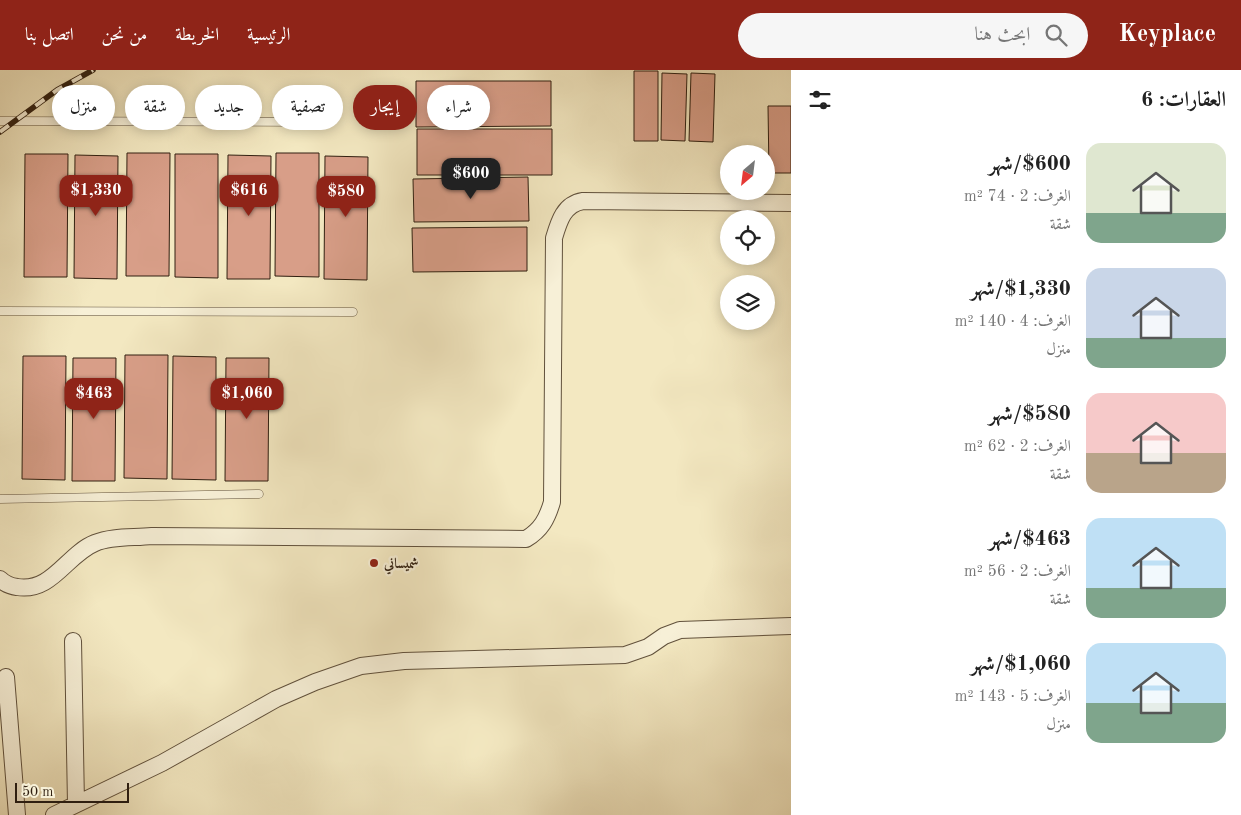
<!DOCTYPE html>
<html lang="ar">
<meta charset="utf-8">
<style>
body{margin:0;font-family:"Old Standard TT",Amiri,serif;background:#f6f6f6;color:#222;direction:rtl;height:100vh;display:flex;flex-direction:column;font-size:19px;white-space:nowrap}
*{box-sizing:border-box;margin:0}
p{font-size:16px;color:#767676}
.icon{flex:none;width:28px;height:28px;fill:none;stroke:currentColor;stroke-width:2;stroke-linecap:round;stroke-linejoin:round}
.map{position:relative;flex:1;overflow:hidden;direction:ltr}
.sheet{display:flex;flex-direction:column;background:#fff;width:450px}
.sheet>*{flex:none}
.hud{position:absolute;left:15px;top:15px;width:475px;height:45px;direction:rtl;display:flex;gap:10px}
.needle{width:32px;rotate:208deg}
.controls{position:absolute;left:720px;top:75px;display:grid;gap:10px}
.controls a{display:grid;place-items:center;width:55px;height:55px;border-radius:50%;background:#fff;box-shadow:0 2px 12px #0003;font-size:25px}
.scale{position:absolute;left:15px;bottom:12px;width:114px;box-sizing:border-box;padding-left:5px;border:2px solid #301f10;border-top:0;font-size:14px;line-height:18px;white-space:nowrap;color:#301f10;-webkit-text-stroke:4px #f7f0d7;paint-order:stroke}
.price{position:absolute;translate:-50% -42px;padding:0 11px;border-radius:10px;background:#8f2418;color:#fff;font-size:16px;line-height:32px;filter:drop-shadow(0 1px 2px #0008)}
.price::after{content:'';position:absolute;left:50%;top:30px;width:15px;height:11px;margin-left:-8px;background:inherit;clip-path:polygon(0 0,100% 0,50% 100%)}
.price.selected{background:#222;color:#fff}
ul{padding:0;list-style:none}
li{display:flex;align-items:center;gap:15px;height:125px;padding:0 15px}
li span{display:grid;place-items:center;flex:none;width:140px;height:100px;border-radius:15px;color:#555}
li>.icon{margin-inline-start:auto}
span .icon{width:60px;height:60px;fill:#fffc;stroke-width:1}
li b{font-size:21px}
h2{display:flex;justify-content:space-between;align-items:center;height:60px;padding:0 15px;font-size:21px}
.tag{padding:0 18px;border-radius:22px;background:#fff;box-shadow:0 2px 12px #0003;font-size:18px;line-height:45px}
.tag.selected{background:#8f2418;color:#fff}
header{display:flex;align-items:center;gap:30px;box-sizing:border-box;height:70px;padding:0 25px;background:#8f2418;color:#fff}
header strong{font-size:24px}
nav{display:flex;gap:28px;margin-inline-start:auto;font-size:18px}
.search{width:350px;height:45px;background:#f6f6f6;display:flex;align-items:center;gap:12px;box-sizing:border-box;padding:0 18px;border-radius:28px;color:#767676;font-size:19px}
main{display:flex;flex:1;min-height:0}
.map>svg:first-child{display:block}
.building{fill:#d89e88;stroke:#301f10}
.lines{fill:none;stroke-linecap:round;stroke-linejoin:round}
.service-casing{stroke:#61513c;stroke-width:9}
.minor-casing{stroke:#61513c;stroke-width:18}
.service{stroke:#f7f0d7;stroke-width:8}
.minor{stroke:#f7f0d7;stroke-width:16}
.rail-casing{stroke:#301f10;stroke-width:5.5}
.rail{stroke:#f7f0d7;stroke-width:4;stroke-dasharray:11;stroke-linecap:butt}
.poi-dot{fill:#8f2418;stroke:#f7f0d7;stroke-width:2}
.labels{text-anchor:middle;stroke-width:4.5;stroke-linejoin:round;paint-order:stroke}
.poi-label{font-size:14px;font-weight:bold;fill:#301f10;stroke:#f7f0d7;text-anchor:start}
</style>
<header>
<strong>Keyplace</strong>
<div class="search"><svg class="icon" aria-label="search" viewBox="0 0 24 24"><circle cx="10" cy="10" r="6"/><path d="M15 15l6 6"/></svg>ابحث هنا</div>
<nav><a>الرئيسية</a><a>الخريطة</a><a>من نحن</a><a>اتصل بنا</a></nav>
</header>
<main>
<section class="sheet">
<h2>العقارات: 6<svg class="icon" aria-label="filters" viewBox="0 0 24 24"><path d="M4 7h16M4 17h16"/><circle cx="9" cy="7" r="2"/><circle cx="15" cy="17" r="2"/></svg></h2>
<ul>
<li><span style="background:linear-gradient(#dfe7d0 70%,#7fa58c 0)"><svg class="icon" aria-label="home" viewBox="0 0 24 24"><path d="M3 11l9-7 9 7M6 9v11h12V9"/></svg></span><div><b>$600/شهر</b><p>الغرف: 2 · 74 m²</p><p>شقة</p></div></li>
<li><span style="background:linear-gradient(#c9d6e8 70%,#7fa58c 0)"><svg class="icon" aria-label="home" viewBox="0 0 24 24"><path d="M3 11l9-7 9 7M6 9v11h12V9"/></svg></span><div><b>$1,330/شهر</b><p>الغرف: 4 · 140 m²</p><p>منزل</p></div></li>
<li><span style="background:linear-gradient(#f6c9c9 60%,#b9a48a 0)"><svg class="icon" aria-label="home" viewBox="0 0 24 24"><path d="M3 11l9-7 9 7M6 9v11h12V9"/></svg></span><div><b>$580/شهر</b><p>الغرف: 2 · 62 m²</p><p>شقة</p></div></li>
<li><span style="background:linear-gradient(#bfe0f5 70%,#7fa58c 0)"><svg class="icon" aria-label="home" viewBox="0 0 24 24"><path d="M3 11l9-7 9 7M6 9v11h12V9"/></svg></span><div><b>$463/شهر</b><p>الغرف: 2 · 56 m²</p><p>شقة</p></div></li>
<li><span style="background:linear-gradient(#bfe0f5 60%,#7fa58c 0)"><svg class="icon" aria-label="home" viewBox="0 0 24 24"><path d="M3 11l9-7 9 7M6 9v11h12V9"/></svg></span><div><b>$1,060/شهر</b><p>الغرف: 5 · 143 m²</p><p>منزل</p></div></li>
</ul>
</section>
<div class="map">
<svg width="791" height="745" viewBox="0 0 791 745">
<rect width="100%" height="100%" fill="#f3e8c1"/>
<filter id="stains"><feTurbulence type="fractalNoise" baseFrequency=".004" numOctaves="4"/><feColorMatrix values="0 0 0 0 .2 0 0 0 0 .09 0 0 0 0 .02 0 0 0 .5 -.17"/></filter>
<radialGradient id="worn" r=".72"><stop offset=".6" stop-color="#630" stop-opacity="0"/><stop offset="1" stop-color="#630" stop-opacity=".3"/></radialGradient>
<path class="building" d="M 634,1 L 658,1 L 658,71 L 634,71 Z
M 662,3 L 687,4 L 685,71 L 661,70 Z
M 691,3 L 715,4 L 713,72 L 689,71 Z
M 416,11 L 551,11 L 551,56 L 416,57 Z
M 768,36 L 791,36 L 791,103 L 769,103 Z
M 417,59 L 552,59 L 552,105 L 417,105 Z
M 127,83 L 170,83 L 169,206 L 126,206 Z
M 276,83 L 319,83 L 319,207 L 275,206 Z
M 25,84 L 68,84 L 67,207 L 24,207 Z
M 175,84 L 218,84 L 218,208 L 175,207 Z
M 75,85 L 118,86 L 117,209 L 74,208 Z
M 228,85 L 271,86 L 270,209 L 227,209 Z
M 325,86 L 368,87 L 367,210 L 324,209 Z
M 528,107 L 529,151 L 414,152 L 413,109 Z
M 527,157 L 527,201 L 413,202 L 412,158 Z
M 125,285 L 168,285 L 167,409 L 124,408 Z
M 23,286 L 66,286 L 65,410 L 22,409 Z
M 173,286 L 216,287 L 216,410 L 172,409 Z
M 73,288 L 116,288 L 115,411 L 72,411 Z
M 226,288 L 269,288 L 268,411 L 225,411 Z"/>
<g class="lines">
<g class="service-casing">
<path id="service" d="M 0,51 L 315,52
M 0,241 L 353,242
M 0,429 L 259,424"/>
</g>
<g class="minor-casing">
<path id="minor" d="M 0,509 C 5,514 10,516 17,517 C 52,523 67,484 95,473 C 112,466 133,468 152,466 L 526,469 C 541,460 547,449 552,432 L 554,168 C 559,151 564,134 583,131 L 791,133
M 73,571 L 76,734
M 6,607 L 17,745
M 54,745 L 162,693 L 276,629 L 315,612 L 361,596 L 404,591 L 625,585 L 648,577 L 664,566 L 680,560 L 791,556"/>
</g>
<use href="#service" class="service"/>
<use href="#minor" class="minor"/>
<g class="rail-casing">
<path id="rail" d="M 0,62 L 57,20 L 93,0"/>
</g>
<use href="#rail" class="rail"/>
</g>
<circle class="poi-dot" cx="374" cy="493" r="5"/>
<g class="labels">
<g class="poi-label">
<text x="384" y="498">شميساني</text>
</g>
</g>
<rect width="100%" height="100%" filter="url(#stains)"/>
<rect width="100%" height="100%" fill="url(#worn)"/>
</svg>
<div class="controls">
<a><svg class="needle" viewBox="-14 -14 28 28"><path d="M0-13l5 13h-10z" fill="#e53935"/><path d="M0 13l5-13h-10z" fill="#767676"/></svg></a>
<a><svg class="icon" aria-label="locate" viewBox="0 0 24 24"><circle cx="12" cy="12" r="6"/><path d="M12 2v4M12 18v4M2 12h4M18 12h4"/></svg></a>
<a><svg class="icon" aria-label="layers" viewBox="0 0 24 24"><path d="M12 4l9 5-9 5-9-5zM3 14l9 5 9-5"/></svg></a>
</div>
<div class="scale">50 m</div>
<b class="price selected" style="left:471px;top:130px">$600</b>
<b class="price" style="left:96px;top:147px">$1,330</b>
<b class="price" style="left:249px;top:147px">$616</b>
<b class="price" style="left:346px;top:148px">$580</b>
<b class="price" style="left:94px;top:350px">$463</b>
<b class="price" style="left:247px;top:350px">$1,060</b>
<div class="hud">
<a class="tag">شراء</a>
<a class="tag selected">إيجار</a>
<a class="tag">تصفية</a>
<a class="tag">جديد</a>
<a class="tag">شقة</a>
<a class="tag">منزل</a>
</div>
</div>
</main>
